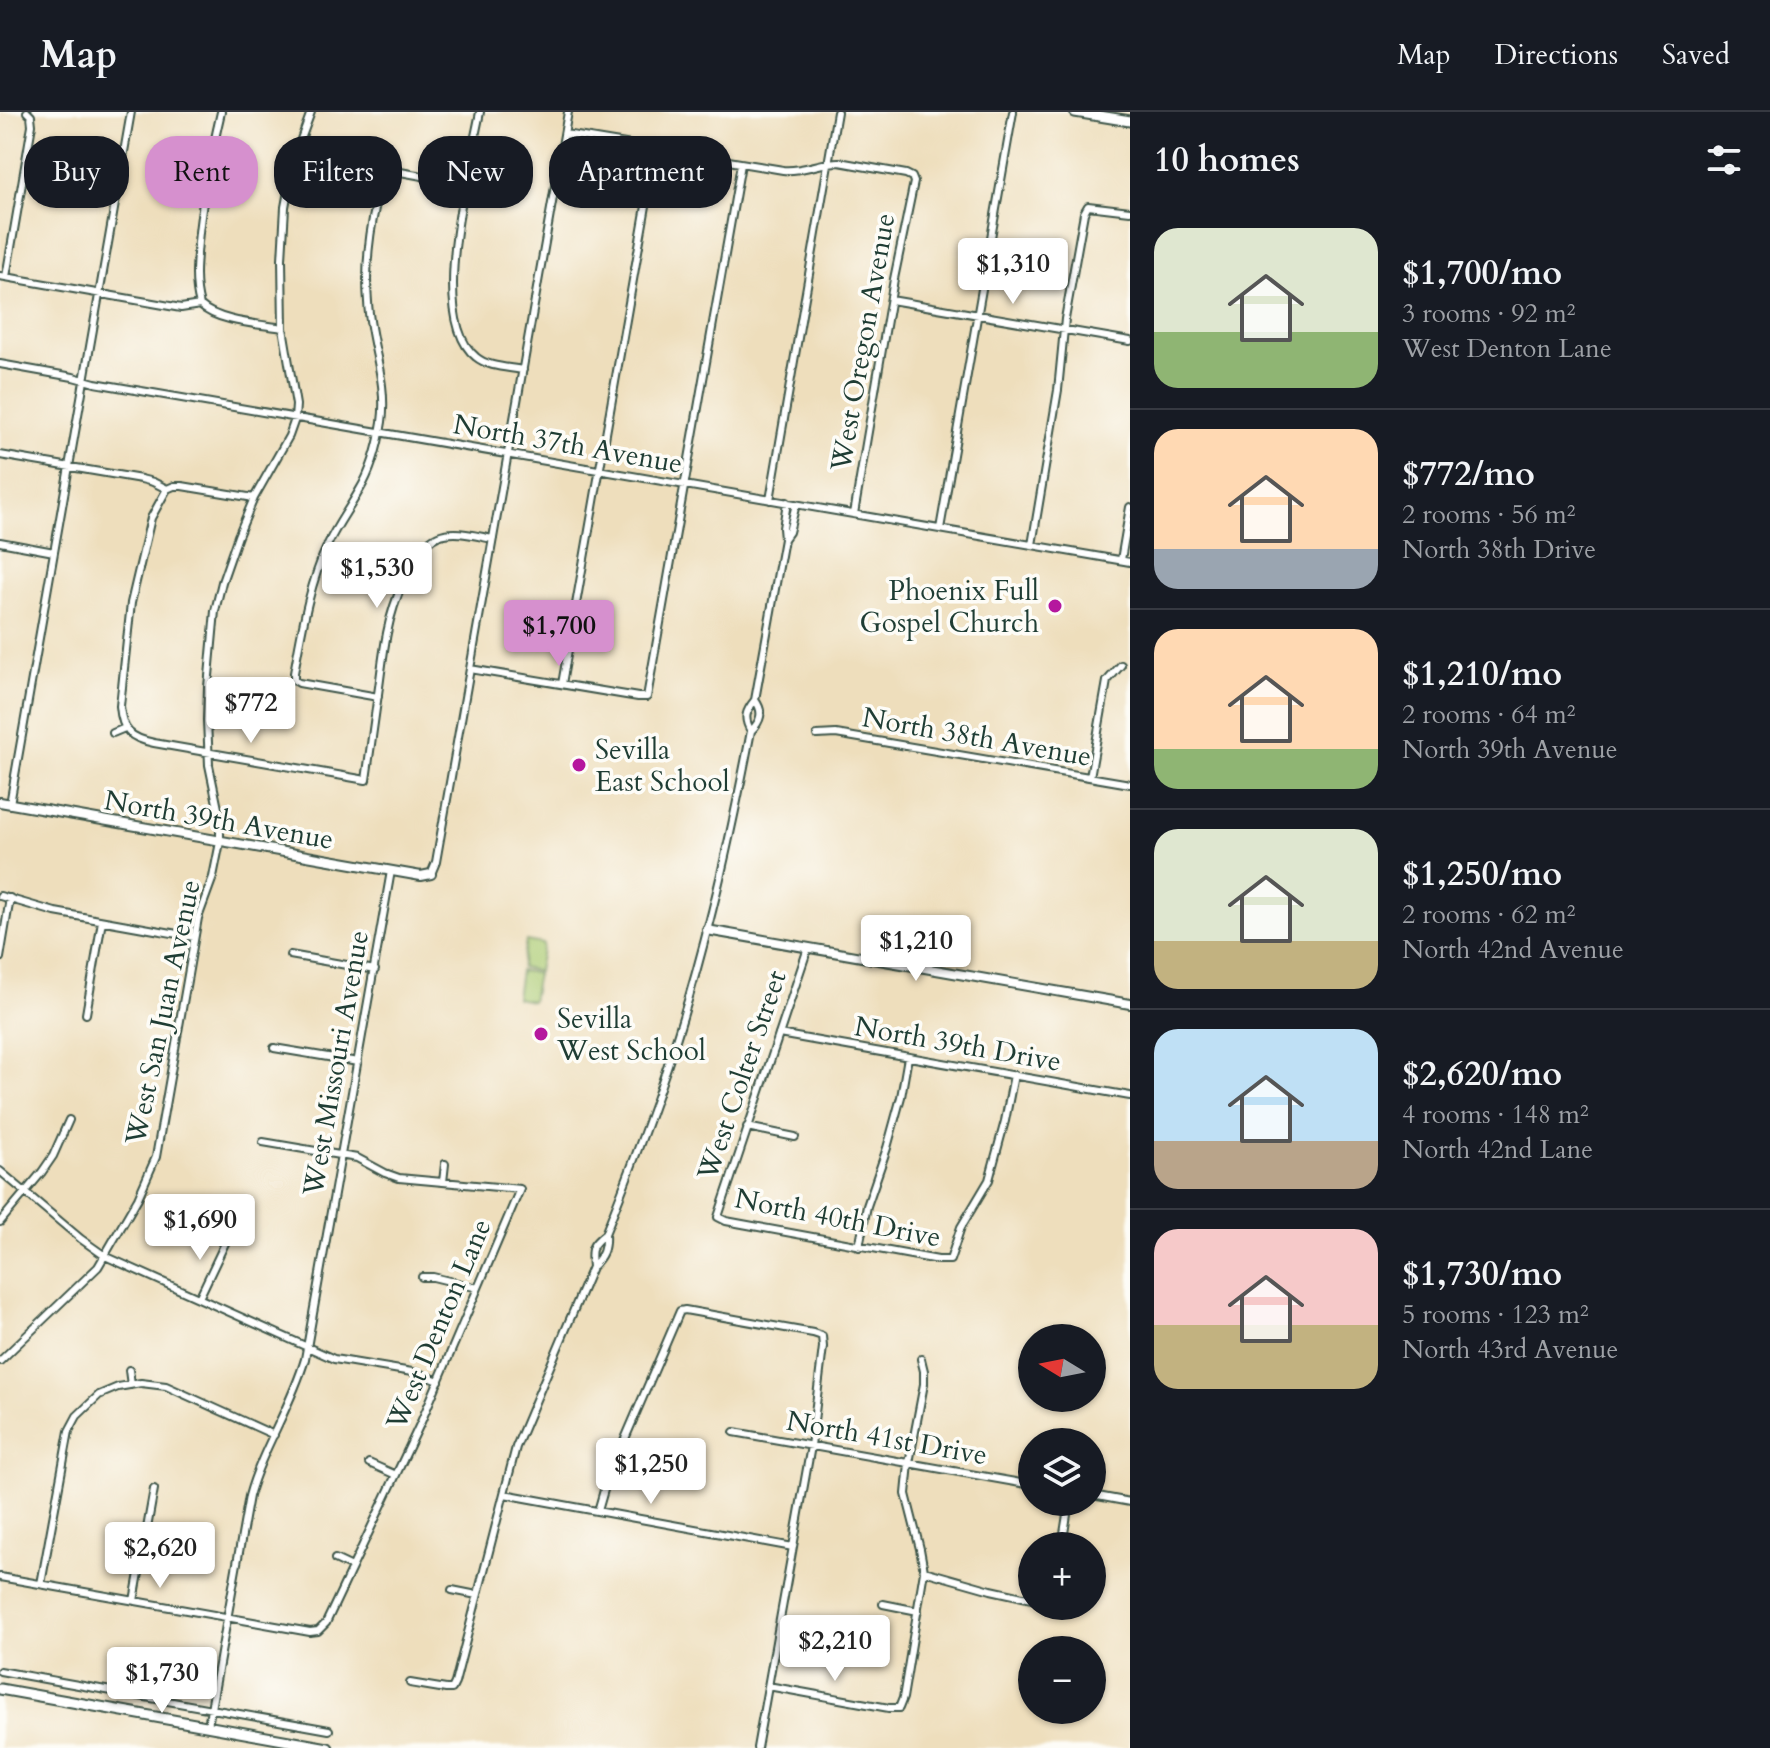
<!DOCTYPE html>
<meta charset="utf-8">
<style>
body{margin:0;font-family:Cardo,serif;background:#20242c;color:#f1f3f6;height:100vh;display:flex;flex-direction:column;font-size:30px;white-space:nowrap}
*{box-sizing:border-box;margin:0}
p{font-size:26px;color:#9ea1a6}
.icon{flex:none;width:44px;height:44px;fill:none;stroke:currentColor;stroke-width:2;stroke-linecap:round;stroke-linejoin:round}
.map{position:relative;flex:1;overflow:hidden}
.sheet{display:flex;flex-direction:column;background:#171b24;width:640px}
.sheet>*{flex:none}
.top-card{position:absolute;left:24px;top:24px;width:760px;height:72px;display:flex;gap:16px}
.needle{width:52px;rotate:280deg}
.tools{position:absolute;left:1018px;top:1212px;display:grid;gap:16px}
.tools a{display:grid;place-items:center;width:88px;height:88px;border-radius:50%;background:#171b24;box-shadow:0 2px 6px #0004;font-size:40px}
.price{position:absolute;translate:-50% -68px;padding:0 18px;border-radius:8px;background:#fff;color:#222;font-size:26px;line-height:52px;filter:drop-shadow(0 2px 4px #0008)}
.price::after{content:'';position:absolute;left:50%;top:48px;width:24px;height:18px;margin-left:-12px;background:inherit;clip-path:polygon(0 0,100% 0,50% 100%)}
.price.current{background:#d690ce;color:#111}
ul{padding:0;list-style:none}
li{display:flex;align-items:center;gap:24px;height:200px;padding:0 24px}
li+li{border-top:2px solid #363941}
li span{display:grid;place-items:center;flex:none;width:224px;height:160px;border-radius:24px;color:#555}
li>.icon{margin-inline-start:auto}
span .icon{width:96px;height:96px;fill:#fffc;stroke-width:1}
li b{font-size:34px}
h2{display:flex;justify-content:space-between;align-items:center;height:96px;padding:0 24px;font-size:34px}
.tag{padding:0 28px;border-radius:32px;background:#171b24;box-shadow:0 2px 6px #0004;font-size:28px;line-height:72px}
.tag.current{background:#d690ce;color:#111}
header{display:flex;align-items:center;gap:48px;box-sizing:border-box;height:112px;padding:0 40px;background:#171b24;border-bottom:2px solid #363941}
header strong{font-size:38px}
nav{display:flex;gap:44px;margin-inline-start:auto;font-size:28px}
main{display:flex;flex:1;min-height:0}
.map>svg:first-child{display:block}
.green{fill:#accb72;stroke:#668453;stroke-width:2}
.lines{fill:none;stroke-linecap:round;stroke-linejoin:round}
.minor-casing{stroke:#3e5548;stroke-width:10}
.tertiary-casing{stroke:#3e5548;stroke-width:12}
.secondary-casing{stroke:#3e5548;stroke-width:13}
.minor{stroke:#fff;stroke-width:6}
.tertiary{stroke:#fff;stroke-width:8}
.secondary{stroke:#fff;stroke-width:9}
.poi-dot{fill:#b5179e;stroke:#fdfcf7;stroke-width:3}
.labels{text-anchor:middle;stroke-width:7;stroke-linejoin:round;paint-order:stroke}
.street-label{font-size:28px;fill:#1f3d34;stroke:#fdfcf7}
.poi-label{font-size:28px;fill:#1f3d34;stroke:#fdfcf7;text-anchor:start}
</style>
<header>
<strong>Map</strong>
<nav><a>Map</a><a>Directions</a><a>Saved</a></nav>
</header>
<main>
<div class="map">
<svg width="1130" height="1636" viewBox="0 0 1130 1636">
<rect width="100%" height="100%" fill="#fdfcf7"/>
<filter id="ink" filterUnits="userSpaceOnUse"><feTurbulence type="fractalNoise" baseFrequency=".0125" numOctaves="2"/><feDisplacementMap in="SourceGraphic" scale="16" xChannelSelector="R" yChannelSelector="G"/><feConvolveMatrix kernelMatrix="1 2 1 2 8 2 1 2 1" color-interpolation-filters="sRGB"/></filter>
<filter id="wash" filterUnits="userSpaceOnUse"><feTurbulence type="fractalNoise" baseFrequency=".006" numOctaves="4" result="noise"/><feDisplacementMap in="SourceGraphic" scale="32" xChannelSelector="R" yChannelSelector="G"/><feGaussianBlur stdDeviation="1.8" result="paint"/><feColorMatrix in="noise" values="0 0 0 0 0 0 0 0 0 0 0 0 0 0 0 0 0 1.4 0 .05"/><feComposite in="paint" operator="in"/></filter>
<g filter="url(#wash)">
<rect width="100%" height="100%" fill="#eedebc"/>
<path class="green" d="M 526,829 L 543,832 L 538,859 L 521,856 Z
M 520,859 L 537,861 L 532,889 L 516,886 Z"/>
</g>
<g filter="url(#ink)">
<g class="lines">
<g class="minor-casing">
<path id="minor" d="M 480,0 C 470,54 427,206 476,245 C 488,255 507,255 523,258
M 565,22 L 783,58 C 803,60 820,50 839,50 L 906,62 L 912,65 L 914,70 L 894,167 L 854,402
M 0,164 L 181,196 L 200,193 C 218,210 259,212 283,216
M 6,165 L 32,13 L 31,4 L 27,0
M 891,188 L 1130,229
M 200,193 C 194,172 196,152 198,130 C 202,86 211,43 221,0
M 0,252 L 73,265 L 95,271 L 1130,450
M 0,343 L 141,367 L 153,370 L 167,377 L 174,374 L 182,374 L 254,386
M 167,377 L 151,406 L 131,491 L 120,594 C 122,619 130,626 154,631 L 366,668 C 370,639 374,611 378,582 C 381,562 383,541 387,521 C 392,495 412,435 438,424 C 455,417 476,424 493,427
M 770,388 L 837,0
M 940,417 L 1013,0
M 784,427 L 789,420 L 796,392
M 0,430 L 54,440
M 1032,433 L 1058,278 L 1065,207 L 1084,101 L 1088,94 L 1130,99
M 1121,448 L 1130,395
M 470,557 L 638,585 L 647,585 L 741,52
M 562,572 L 656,37
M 378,585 L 299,571 L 294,568 L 294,561 C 302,517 309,473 328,432 C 337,413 349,397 359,379 C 372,358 378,335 382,310 C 388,268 370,232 368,190 C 364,145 373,100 384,57 L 466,72
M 751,619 C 743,606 746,599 755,588 L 784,427 L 783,416 L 787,390
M 113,621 L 125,616
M 817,623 L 836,622 L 1130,672
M 1090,665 L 1107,569 L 1121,553
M 10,692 L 131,0
M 431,762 L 436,750 L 568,0
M 0,784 L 55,800 L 194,825
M 808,836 L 718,1105 L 726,1109 L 938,1148 L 950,1148 L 961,1115 L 989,1068 L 1005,1009 L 1014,963
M 290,843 L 375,858
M 0,846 L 10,786
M 86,902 L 102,809
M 779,922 L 1130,984
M 274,936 L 358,950
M 747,1015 L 795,1025
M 0,1059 L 81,1127 L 105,1144 L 334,1247 L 418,1261 L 439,1269
M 443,1070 L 445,1052
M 0,1110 L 42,1060 L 53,1044 L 69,1008
M 859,1135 L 867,1094 L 887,1036 L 901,985 L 908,945
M 592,1155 C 590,1136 591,1133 605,1122
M 422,1165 L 433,1165 L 478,1176
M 199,1186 L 227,1127
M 0,1249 L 98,1155 L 138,1086 L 156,1045 L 198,806 L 213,765 L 220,730 L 220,706 L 209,653 L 207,608 L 208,575 L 215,499 L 222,470 L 238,424 L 254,386 L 289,324 L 295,307 L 296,293 L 283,216 L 282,147 L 285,95 L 291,63 L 300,30 L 311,0
M 129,1258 L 131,1273
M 734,1320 L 1032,1373
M 369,1351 L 396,1363
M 504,1382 L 793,1435
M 1092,1383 L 1130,1390
M 598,1399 L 606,1371 L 680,1199 L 685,1198 L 813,1221 L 822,1224 L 823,1235 L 811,1334 L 757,1636
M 1062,1434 L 1069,1390
M 335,1447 L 352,1455
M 924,1459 L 991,1478 L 1032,1487
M 0,1465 L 310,1520 L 318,1519 L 326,1511 L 421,1310 L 520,1077 L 399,1066 L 385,1061 L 357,1046 L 263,1030
M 41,1472 L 69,1319 L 77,1304 L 99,1283 L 118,1275 L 141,1271 L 166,1274 L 274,1323
M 452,1478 L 477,1483
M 134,1489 L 154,1377
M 883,1492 L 918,1499
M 0,1559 L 329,1618
M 410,1571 L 446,1577 L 452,1577 L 455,1571 L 516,1335 L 592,1155 C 603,1144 606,1137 605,1122 C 625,1072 644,1023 661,973 C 701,858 728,739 751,619 C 761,609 764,600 755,588
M 768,1574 L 889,1596 L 899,1596 L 903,1586 L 924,1459 L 920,1437 L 906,1382 L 909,1351 L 924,1272 L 924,1259 L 921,1247
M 208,1614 L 249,1384 C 262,1337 291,1295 305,1247 L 391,759"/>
</g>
<g class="tertiary-casing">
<path id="tertiary" d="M 0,690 L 421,764 L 431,762
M 707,818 L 1130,892"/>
</g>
<g class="secondary-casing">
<path id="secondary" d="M 1075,0 L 1130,9
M 0,1577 L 328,1636"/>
</g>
<use href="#minor" class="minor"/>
<use href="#tertiary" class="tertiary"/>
<use href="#secondary" class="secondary"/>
</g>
</g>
<g class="poi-dot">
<circle cx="1055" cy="494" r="8"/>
<circle cx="579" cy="653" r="8"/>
<circle cx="541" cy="922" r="8"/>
</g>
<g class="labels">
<g class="street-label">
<text transform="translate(862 230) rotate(-80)" y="10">West Oregon Avenue</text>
<text transform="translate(568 331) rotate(10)" y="10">North 37th Avenue</text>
<text transform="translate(977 624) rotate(10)" y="10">North 38th Avenue</text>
<text transform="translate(219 707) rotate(10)" y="10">North 39th Avenue</text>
<text transform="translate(162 900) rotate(-78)" y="10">West San Juan Avenue</text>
<text transform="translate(958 931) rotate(10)" y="10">North 39th Drive</text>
<text transform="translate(335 951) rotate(-80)" y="10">West Missouri Avenue</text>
<text transform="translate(741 963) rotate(-71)" y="10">West Colter Street</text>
<text transform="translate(838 1105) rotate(11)" y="10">North 40th Drive</text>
<text transform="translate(438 1212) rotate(-67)" y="10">West Denton Lane</text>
<text transform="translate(887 1325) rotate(10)" y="10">North 41st Drive</text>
</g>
<g class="poi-label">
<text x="1039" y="488" text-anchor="end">Phoenix Full<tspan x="1039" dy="32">Gospel Church</tspan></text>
<text x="595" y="647">Sevilla<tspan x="595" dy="32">East School</tspan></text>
<text x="557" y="916">Sevilla<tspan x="557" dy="32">West School</tspan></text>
</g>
</g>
</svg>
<div class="tools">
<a><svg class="needle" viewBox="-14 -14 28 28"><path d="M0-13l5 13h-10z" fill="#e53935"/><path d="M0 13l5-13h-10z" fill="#9ea1a6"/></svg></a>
<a><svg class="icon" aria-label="layers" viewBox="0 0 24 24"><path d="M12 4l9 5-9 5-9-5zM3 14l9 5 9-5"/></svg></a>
<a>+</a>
<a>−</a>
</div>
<b class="price" style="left:1013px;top:194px">$1,310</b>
<b class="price" style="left:377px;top:498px">$1,530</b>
<b class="price current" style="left:559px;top:556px">$1,700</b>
<b class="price" style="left:251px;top:633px">$772</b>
<b class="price" style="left:916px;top:871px">$1,210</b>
<b class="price" style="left:200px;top:1150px">$1,690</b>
<b class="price" style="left:651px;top:1394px">$1,250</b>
<b class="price" style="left:160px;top:1478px">$2,620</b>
<b class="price" style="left:835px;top:1571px">$2,210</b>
<b class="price" style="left:162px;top:1603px">$1,730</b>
<div class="top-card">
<a class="tag">Buy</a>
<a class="tag current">Rent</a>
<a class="tag">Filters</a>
<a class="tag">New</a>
<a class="tag">Apartment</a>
</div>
</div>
<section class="sheet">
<h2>10 homes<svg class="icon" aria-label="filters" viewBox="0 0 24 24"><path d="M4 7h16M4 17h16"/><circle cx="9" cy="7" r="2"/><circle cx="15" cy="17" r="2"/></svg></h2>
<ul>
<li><span style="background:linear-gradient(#dfe7d0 65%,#8fb573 0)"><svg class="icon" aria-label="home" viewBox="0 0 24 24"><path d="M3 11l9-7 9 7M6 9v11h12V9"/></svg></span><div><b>$1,700/mo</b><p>3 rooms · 92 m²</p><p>West Denton Lane</p></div></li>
<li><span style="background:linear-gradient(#ffd9b3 75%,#9aa5b1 0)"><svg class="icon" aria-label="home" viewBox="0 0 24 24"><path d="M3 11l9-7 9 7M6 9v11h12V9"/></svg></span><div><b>$772/mo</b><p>2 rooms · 56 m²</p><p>North 38th Drive</p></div></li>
<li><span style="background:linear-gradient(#ffd9b3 75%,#8fb573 0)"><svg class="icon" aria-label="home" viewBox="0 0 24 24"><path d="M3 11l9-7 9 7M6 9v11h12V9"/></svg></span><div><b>$1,210/mo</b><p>2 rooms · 64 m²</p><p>North 39th Avenue</p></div></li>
<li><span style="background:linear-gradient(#dfe7d0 70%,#c2b280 0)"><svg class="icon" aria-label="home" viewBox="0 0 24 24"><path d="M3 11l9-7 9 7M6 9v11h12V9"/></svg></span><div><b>$1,250/mo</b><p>2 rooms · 62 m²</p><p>North 42nd Avenue</p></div></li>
<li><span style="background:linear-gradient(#bfe0f5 70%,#b9a48a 0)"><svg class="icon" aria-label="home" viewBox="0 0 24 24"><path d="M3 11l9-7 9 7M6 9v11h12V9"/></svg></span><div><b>$2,620/mo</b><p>4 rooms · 148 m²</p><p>North 42nd Lane</p></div></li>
<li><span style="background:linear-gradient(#f6c9c9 60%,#c2b280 0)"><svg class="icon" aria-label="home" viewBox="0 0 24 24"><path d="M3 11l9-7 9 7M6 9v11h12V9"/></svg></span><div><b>$1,730/mo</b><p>5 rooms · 123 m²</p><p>North 43rd Avenue</p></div></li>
</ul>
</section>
</main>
